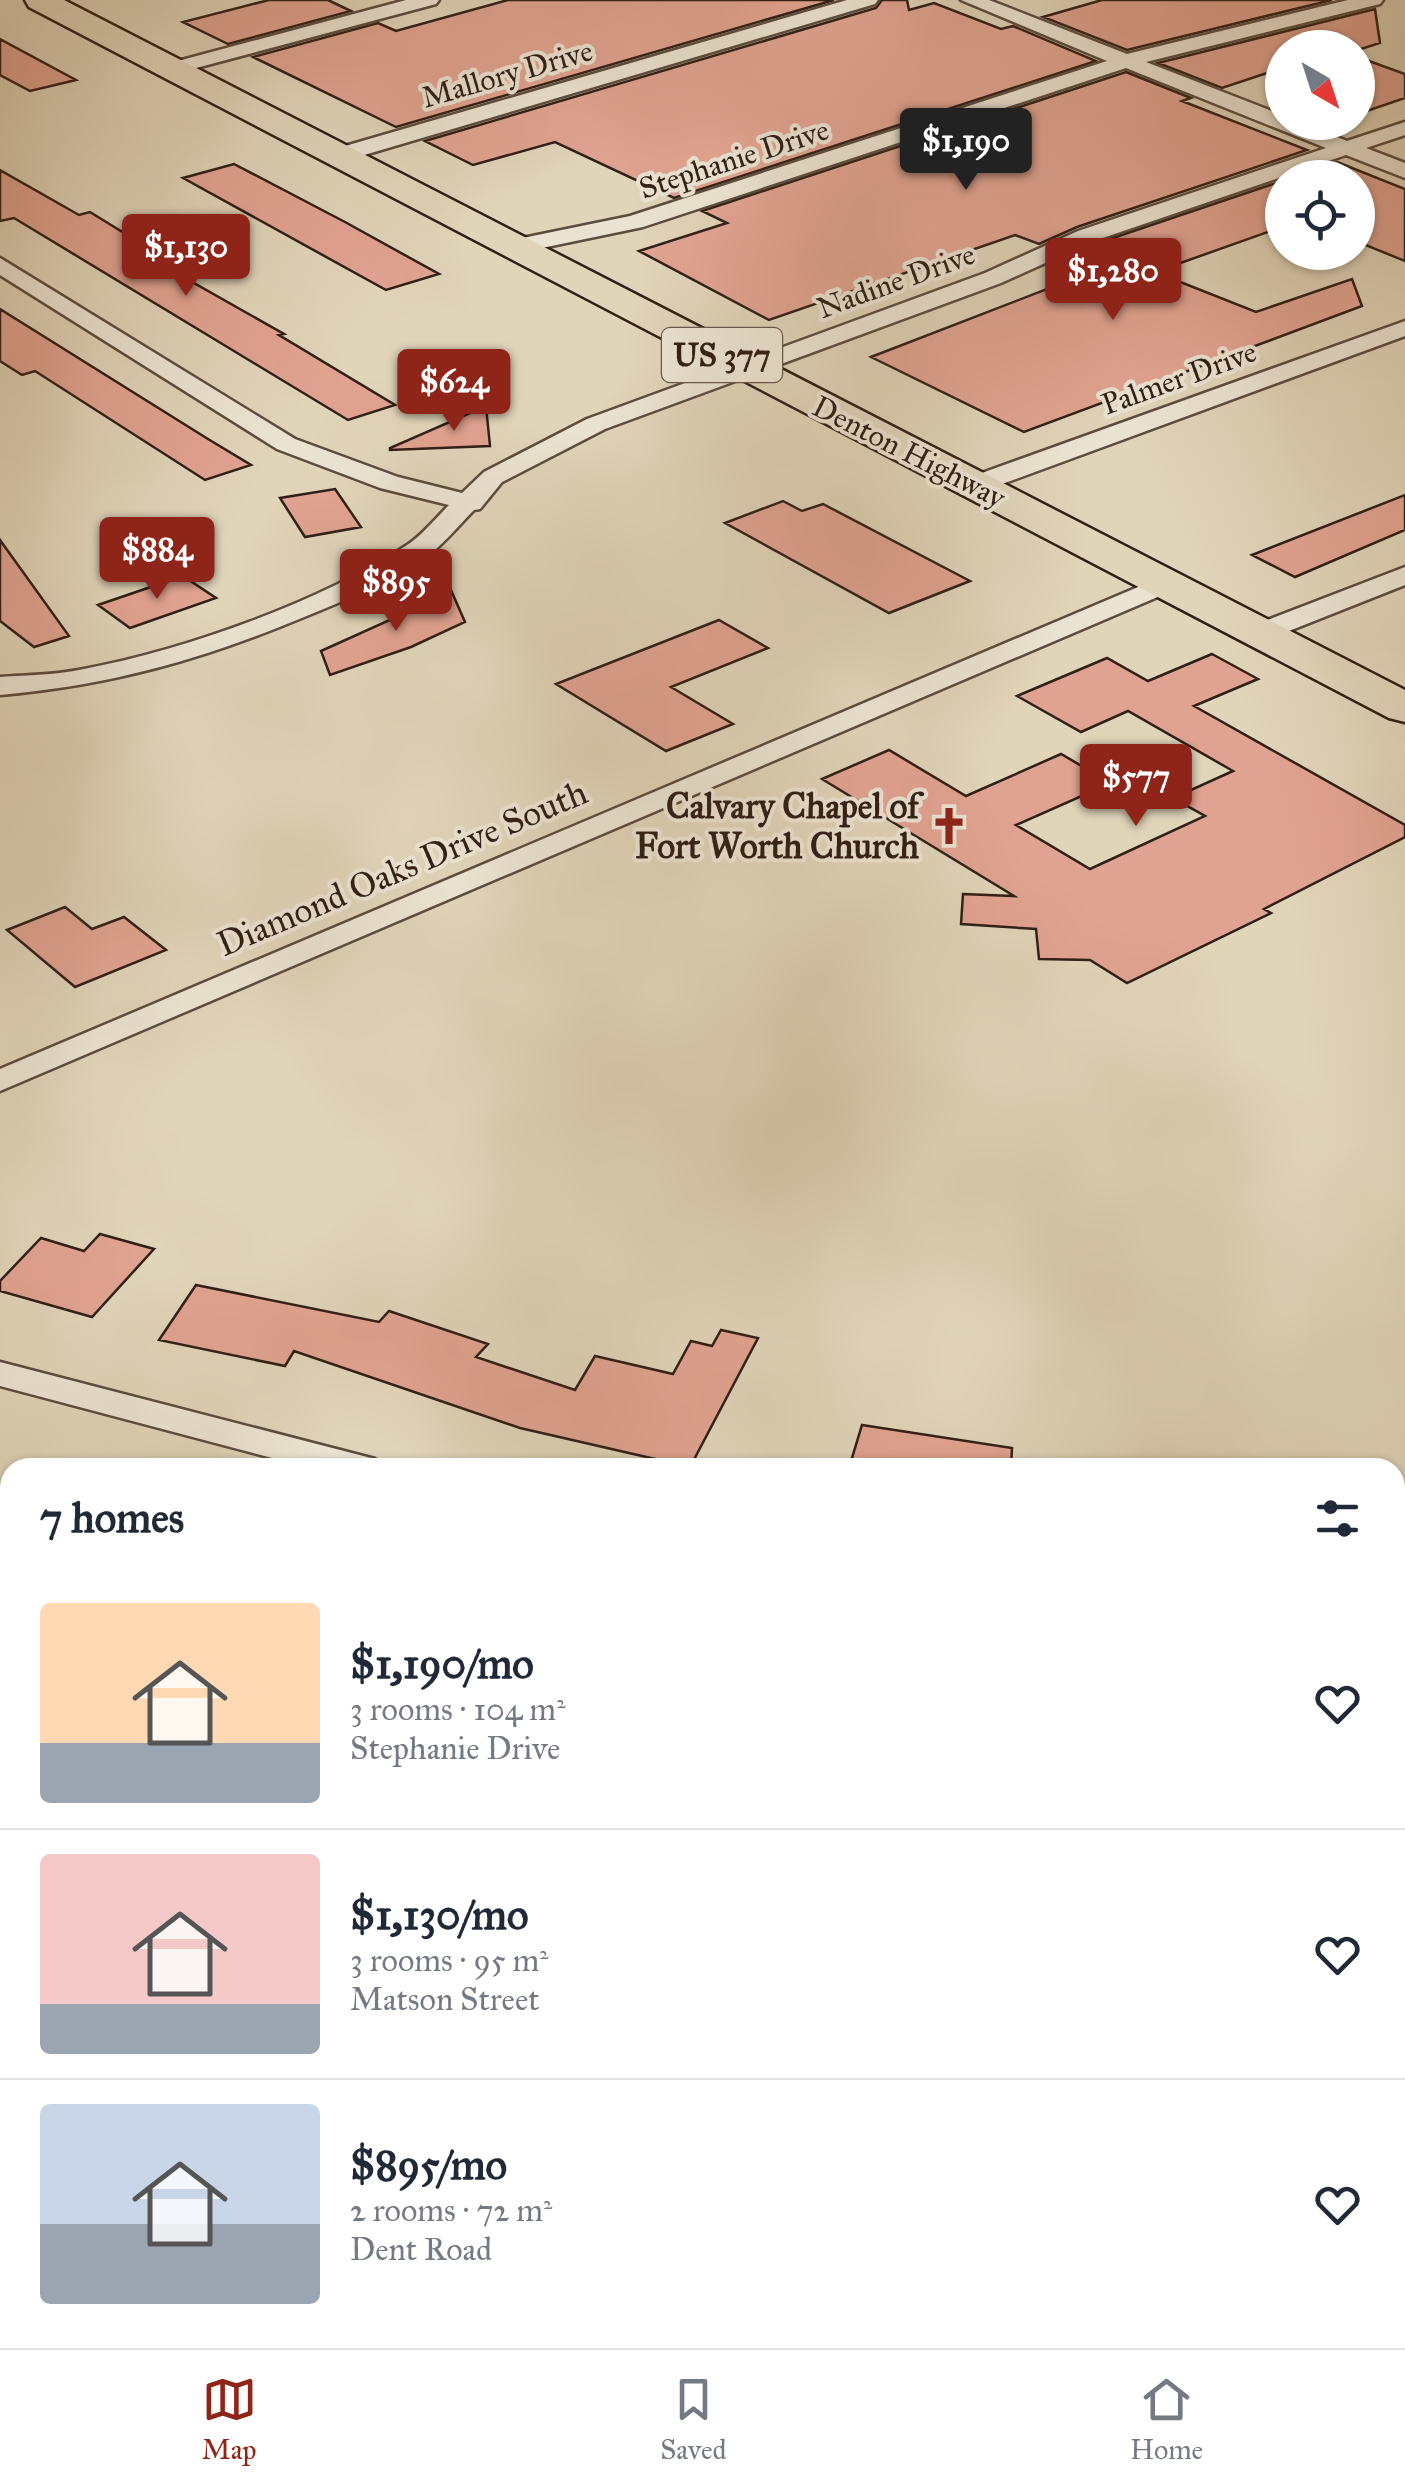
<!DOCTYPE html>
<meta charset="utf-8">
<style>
body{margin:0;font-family:"IM FELL Great Primer",serif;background:#f6f6f7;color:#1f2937;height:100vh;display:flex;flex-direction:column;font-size:38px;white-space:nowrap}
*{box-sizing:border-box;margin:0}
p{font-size:32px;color:#747a83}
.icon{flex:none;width:55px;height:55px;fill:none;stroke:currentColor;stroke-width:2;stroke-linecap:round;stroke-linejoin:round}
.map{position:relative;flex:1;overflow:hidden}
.sheet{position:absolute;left:0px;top:1458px;width:1405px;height:892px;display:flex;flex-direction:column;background:#fff;border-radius:30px 30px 0 0;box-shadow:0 2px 8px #0004}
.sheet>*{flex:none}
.needle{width:65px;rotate:141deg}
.tools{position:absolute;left:1265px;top:30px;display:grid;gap:20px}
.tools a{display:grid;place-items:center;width:110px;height:110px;border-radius:50%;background:#fff;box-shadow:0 2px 8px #0004;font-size:50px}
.price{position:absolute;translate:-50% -85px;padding:0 22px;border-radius:10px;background:#8f2418;color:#fff;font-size:32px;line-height:65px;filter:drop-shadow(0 2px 5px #0008)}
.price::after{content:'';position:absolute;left:50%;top:60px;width:30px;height:22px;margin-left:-15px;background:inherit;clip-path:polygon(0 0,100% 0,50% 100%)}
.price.active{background:#222;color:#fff}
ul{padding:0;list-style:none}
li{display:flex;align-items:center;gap:30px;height:250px;padding:0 40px}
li+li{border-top:2px solid #e0e1e3}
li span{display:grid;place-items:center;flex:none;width:280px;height:200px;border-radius:10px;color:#555}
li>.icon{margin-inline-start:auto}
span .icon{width:120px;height:120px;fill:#fffc;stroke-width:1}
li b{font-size:42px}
h2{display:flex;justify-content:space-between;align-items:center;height:120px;padding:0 40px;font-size:42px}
.tab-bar{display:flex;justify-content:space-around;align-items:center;height:140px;border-top:2px solid #e0e1e3;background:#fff;font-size:28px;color:#747a83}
.tab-bar a{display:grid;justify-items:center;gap:5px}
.tab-bar .active{color:#8f2418}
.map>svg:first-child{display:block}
.building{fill:#e1a391;stroke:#301f15;stroke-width:2.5}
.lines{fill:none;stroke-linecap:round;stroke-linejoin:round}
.street-casing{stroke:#5c4c3e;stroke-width:5}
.primary-casing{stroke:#301f15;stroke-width:5}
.street{fill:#ebe3d2;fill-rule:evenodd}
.primary{fill:#e0d4b9;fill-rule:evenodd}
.labels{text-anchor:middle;stroke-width:8;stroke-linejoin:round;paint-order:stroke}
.far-street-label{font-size:30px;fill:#301f15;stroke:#ebe3d2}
.shield{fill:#ebe3d2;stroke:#685a4e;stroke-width:2.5}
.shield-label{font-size:32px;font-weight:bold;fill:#301f15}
.poi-label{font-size:35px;font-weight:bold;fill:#301f15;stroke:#ebe3d2;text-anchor:end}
.street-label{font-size:35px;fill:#301f15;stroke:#ebe3d2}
</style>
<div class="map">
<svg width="1405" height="2348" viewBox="0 0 1405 2348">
<rect width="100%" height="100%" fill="#e0d4b9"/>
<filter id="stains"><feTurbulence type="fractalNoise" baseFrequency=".002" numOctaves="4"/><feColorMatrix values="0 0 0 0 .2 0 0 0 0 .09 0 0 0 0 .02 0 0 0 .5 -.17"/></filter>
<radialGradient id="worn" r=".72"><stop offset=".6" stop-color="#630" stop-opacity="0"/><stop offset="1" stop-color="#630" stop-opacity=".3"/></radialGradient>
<path class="building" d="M 269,0 L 328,0 L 351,11 L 228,44 L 183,22 Z
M 508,0 L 834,0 L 396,127 L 253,57 L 378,23 L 396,31 Z
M 882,0 L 907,0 L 909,10 L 934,3 L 1001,29 L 1013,26 L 1096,61 L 674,198 L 555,142 L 473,165 L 425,141 L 876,8 Z
M 1102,0 L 1332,0 L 1127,50 L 1043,17 Z
M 1375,9 L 1380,43 L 1358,50 L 1282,48 L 1282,68 L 1222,88 L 1158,63 Z
M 0,39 L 76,80 L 30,91 L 0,75 Z
M 1358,57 L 1405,74 L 1405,98 L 1358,114 Z
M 1126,72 L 1191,98 L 1182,101 L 1307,150 L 1077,227 L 1039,244 L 1015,235 L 769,320 L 639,251 L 727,223 L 702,211 Z
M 1337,162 L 1405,189 L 1405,261 L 1358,242 L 1358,178 L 1292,178 Z
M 234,164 L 345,222 L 439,274 L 386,290 L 183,178 Z
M 0,170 L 79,215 L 90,212 L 137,241 L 125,244 L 284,334 L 279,335 L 395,405 L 348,420 L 14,218 L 0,221 Z
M 1282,181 L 1282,227 L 1155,272 L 1256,312 L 1352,279 L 1362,306 L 1024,432 L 871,357 L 1099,269 L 1069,256 L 1095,244 Z
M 0,309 L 208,439 L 251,465 L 205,480 L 35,371 L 22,375 L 0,361 Z
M 486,406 L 490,446 L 390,450 L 390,448 Z
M 335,489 L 361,527 L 305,537 L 280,498 Z
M 1405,495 L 1405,530 L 1295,577 L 1252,555 Z
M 783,501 L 802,511 L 823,504 L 970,581 L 889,613 L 725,523 Z
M 0,540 L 69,636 L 34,647 L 0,621 Z
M 183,576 L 216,598 L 130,628 L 98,605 Z
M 450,588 L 465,622 L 411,647 L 330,675 L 321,651 L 421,606 Z
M 719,620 L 768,648 L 671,687 L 733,724 L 666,751 L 556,684 Z
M 1212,654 L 1258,679 L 1194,706 L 1405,825 L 1405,837 L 1264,909 L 1271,913 L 1127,983 L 1090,960 L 1039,959 L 1036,929 L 961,924 L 963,894 L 1014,896 L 822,779 L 889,750 L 966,796 L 1061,754 L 1111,783 L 1016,825 L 1090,869 L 1205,816 L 1173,798 L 1233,771 L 1128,711 L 1081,732 L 1017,696 L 1107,658 L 1148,681 Z
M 65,907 L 92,929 L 124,917 L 166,950 L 75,987 L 7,930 Z
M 100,1234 L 154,1249 L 92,1317 L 0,1291 L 0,1281 L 41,1238 L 84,1251 Z
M 196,1285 L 379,1322 L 389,1311 L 488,1344 L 476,1357 L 575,1390 L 595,1356 L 673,1374 L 691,1341 L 712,1346 L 721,1330 L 758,1338 L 690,1467 L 520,1428 L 294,1351 L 285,1366 L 159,1340 Z
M 862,1425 L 1012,1448 L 1011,1468 L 849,1468 Z"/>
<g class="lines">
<g class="street-casing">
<path id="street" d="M 406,0 L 439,0 L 436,4 L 170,75 L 160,69 L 163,65 Z
M 847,0 L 878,0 L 875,4 L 344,161 L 336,162 L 325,156 L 328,151 Z
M 961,0 L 989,0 L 1127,54 L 1348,0 L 1383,0 L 1380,4 L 1146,62 L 1282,115 L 1282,122 L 1301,122 L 1347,141 L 1405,122 L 1405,135 L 1366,148 L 1405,163 L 1405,178 L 1346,155 L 1094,241 L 1001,283 L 605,429 L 502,482 L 480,509 L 474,510 C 458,526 443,545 425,558 C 389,582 348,599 309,615 C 204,659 113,685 0,695 L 0,677 C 28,675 57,675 84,669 C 185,650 317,603 404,547 C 421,537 435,519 449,505 L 380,488 L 277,449 L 0,275 L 0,258 L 295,439 L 398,477 L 462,493 L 484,472 L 587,419 L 985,273 L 1078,231 L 1326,148 L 1126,68 L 643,227 L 513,254 L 502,247 L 513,240 L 630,216 L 1107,61 Z
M 1405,321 L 1405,336 L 983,491 L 974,493 L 961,485 L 965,479 Z
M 1405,567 L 1405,585 L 1269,639 L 1249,639 L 1245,633 L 1249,627 Z
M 1164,576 L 1178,584 L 1174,590 L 0,1091 L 0,1069 Z
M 0,1362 L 375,1459 L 380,1468 L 310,1468 L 0,1386 Z
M 1395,1622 L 1405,1623 L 1405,1653 L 1395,1652 Z
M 0,1876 L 10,1879 L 10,1914 L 0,1911 Z
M 657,2340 L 711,2340 L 715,2348 L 661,2348 Z"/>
</g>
<g class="primary-casing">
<path id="primary" d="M 25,0 L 64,0 L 1405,690 L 1405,722 L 1389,718 L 29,7 Z"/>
</g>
<use href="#street" class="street"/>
<use href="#primary" class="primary"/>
</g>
<defs>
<g id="church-bare" transform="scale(3)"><path d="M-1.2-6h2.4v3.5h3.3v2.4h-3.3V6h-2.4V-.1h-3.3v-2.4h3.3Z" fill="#8f2418" stroke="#ebe3d2" stroke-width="2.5" paint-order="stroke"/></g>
</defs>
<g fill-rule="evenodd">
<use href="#church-bare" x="949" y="826"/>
</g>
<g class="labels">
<g class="far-street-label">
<text transform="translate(507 74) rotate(-16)" y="10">Mallory Drive</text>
<text transform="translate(734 159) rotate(-18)" y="10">Stephanie Drive</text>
<text transform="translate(896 281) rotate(-20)" y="10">Nadine Drive</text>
<text transform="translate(1179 378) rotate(-20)" y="10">Palmer Drive</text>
<text transform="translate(909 452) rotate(27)" y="10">Denton Highway</text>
</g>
<rect class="shield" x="662" y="328" width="120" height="54" rx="8"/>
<g class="shield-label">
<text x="722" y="366">US 377</text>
</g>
<g class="poi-label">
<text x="919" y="818">Calvary Chapel of<tspan x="919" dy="40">Fort Worth Church</tspan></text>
</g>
<g class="street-label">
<text transform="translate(402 868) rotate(-23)" y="12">Diamond Oaks Drive South</text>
</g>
</g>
<rect width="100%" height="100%" filter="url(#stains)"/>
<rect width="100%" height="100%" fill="url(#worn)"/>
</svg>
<div class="tools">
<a><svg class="needle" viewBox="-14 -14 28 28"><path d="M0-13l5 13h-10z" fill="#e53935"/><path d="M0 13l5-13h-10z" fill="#747a83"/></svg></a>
<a><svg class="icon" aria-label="locate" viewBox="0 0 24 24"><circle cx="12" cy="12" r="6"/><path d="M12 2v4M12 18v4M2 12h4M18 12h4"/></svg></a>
</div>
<b class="price active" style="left:966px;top:193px">$1,190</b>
<b class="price" style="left:186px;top:299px">$1,130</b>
<b class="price" style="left:1113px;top:323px">$1,280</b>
<b class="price" style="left:454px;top:434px">$624</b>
<b class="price" style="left:157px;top:602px">$884</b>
<b class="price" style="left:396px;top:634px">$895</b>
<b class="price" style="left:1136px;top:829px">$577</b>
<section class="sheet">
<h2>7 homes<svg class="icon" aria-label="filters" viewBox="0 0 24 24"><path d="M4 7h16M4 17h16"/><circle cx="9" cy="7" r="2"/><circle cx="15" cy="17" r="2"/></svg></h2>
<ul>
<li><span style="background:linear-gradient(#ffd9b3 70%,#9aa5b1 0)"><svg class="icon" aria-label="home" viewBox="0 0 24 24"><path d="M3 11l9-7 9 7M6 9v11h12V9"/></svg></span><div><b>$1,190/mo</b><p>3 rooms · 104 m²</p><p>Stephanie Drive</p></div><svg class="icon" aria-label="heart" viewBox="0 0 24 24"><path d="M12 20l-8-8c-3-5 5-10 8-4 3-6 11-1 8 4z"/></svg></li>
<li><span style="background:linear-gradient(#f6c9c9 75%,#9aa5b1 0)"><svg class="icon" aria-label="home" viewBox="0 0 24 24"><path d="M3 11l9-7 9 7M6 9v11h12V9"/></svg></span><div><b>$1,130/mo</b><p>3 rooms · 95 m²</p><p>Matson Street</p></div><svg class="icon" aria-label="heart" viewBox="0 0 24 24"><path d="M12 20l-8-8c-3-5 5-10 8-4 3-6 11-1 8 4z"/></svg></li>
<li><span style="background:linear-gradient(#c9d6e8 60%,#9aa5b1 0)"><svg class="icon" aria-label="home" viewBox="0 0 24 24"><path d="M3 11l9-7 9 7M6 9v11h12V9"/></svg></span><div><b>$895/mo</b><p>2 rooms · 72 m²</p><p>Dent Road</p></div><svg class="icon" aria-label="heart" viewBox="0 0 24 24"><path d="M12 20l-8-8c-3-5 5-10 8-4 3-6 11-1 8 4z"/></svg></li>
</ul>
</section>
</div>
<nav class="tab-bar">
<a class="active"><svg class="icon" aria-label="map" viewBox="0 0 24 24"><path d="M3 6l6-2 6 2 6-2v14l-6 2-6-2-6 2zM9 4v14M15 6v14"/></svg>Map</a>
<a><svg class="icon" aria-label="saved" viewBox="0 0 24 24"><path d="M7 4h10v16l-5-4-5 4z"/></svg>Saved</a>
<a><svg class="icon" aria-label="home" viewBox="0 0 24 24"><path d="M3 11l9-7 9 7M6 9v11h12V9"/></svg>Home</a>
</nav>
